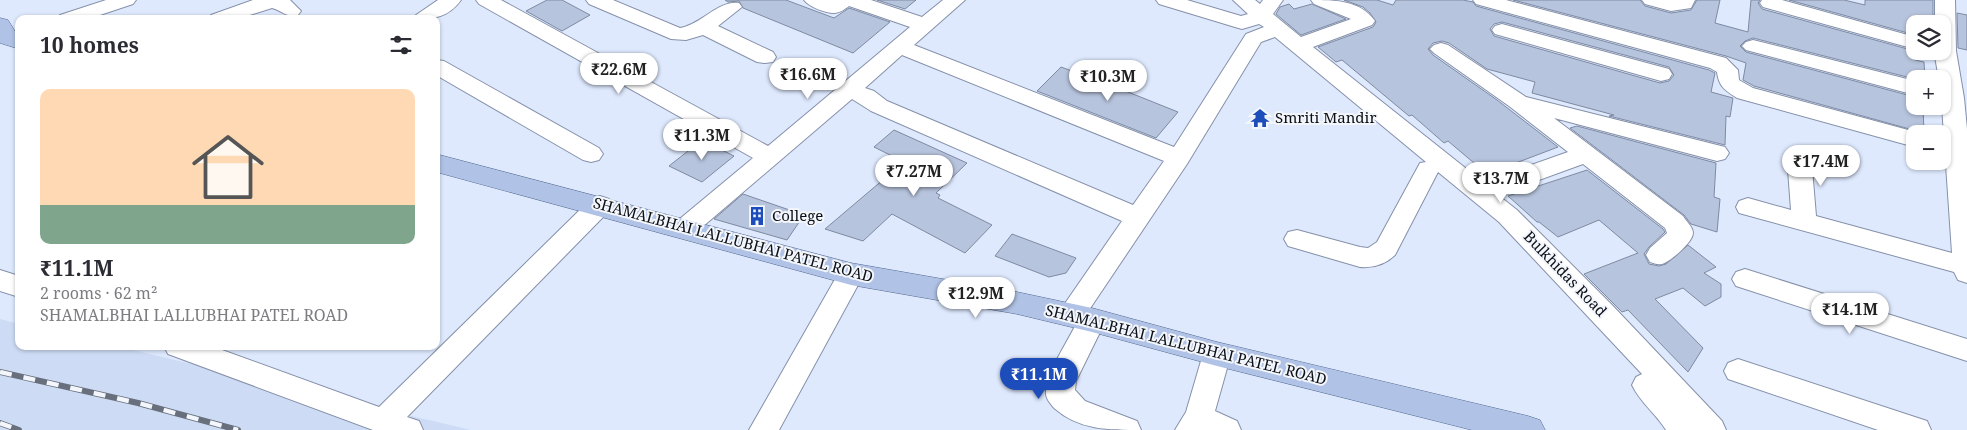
<!DOCTYPE html>
<meta charset="utf-8">
<style>
body{margin:0;font-family:"Noto Serif",serif;background:#f2f2f3;color:#2b2b33;height:100vh;display:flex;flex-direction:column;font-size:19px;white-space:nowrap}
*{box-sizing:border-box;margin:0}
p{font-size:16px;color:#7c7c81}
.icon{flex:none;width:28px;height:28px;fill:none;stroke:currentColor;stroke-width:2;stroke-linecap:round;stroke-linejoin:round}
.map{position:relative;flex:1;overflow:hidden}
.drawer{position:absolute;left:15px;top:15px;width:425px;height:335px;display:flex;flex-direction:column;background:#fff;border-radius:10px;box-shadow:0 1px 4px #0004}
.drawer>*{flex:none}
.fabs{position:absolute;left:1906px;top:15px;display:grid;gap:10px}
.fabs a{display:grid;place-items:center;width:45px;height:45px;border-radius:10px;background:#fff;box-shadow:0 1px 4px #0004;font-size:25px}
.price{position:absolute;translate:-50% -42px;padding:0 11px;border-radius:18px;background:#fff;color:#222;font-size:16px;line-height:32px;filter:drop-shadow(0 1px 2px #0008)}
.price::after{content:'';position:absolute;left:50%;top:30px;width:15px;height:11px;margin-left:-8px;background:inherit;clip-path:polygon(0 0,100% 0,50% 100%)}
.price.selected{background:#1d4dba;color:#fff}
ul{padding:0;list-style:none}
li{display:grid;align-content:center;gap:10px;height:265px;padding:0 25px}
li+li{border-top:1px solid #e1e1e2}
li span{display:grid;place-items:center;height:155px;border-radius:10px;color:#555}
li>.icon{margin-inline-start:auto}
span .icon{width:90px;height:90px;fill:#fffc;stroke-width:1}
li b{font-size:21px}
h2{display:flex;justify-content:space-between;align-items:center;height:60px;padding:0 25px;font-size:21px}
.map>svg:first-child{display:block}
.built{fill:#cddbf4}
.building{fill:#b7c4dd;stroke:#7e8aa2;fill-rule:evenodd}
.lines{fill:none;stroke-linecap:round;stroke-linejoin:round}
.minor-casing{stroke:#8591a9;stroke-width:2}
.major-casing{stroke:#546991;stroke-width:1}
.minor{fill:#fff;fill-rule:evenodd}
.major{fill:#b0c2e5;fill-rule:evenodd}
.rail-casing{stroke:#686f7d;stroke-width:6}
.rail{stroke:#f3f6fb;stroke-width:4.5;stroke-dasharray:12;stroke-linecap:butt}
.labels{text-anchor:middle;stroke-width:4;stroke-linejoin:round;paint-order:stroke}
.poi-label{font-size:15px;fill:#0b0f17;stroke:#f3f6fb;text-anchor:start}
.street-label{font-size:15px;fill:#0b0f17;stroke:#f3f6fb}
</style>
<div class="map">
<svg width="1967" height="430" viewBox="0 0 1967 430">
<rect width="100%" height="100%" fill="#dee9fe"/>
<path class="built" d="M 0,319 L 19,324 L 19,346 L 116,346 L 471,430 L 0,430 Z"/>
<path class="building" d="M 547,0 L 562,0 L 590,15 L 562,31 L 526,11 Z
M 725,0 L 786,0 L 834,18 L 849,8 L 890,22 L 853,53 L 743,8 L 739,1 L 728,2 Z
M 877,0 L 916,0 L 905,9 Z
M 1344,0 L 1377,0 L 1393,5 L 1396,0 L 1463,0 L 1473,2 L 1476,6 L 1709,70 L 1715,73 L 1711,92 L 1733,98 L 1730,117 L 1726,116 L 1725,145 L 1609,116 L 1614,115 L 1532,93 L 1535,82 L 1487,69 L 1449,43 L 1442,41 L 1433,43 L 1428,49 L 1433,55 L 1497,100 L 1558,147 L 1487,174 L 1448,141 L 1444,143 L 1412,115 L 1409,116 L 1342,60 L 1336,62 L 1318,47 L 1373,27 L 1376,22 L 1370,13 L 1363,7 ZM 1502,22 L 1669,67 L 1674,75 L 1669,81 L 1660,83 L 1494,36 L 1490,29 L 1494,24 Z
M 1513,0 L 1640,0 L 1645,6 L 1671,13 L 1691,10 L 1697,0 L 1720,0 L 1715,23 L 1748,32 L 1751,0 L 1760,0 L 1758,3 L 1762,9 L 1915,51 L 1915,60 L 1924,62 L 1925,79 L 1915,79 L 1753,38 L 1745,41 L 1740,46 L 1746,52 L 1915,97 L 1915,106 L 1923,106 L 1924,133 L 1754,86 L 1743,80 L 1746,63 L 1726,56 Z
M 1789,0 L 1844,0 L 1865,5 L 1865,0 L 1933,0 L 1933,24 L 1915,24 L 1915,35 Z
M 1289,4 L 1294,9 L 1312,4 L 1346,19 L 1301,35 L 1276,14 L 1280,7 Z
M 1957,13 L 1967,15 L 1967,50 L 1958,48 Z
M 1061,67 L 1113,86 L 1178,112 L 1156,138 L 1037,91 Z
M 1577,126 L 1716,163 L 1714,197 L 1720,199 L 1717,232 L 1691,224 L 1684,215 L 1570,128 Z
M 894,130 L 967,163 L 936,193 L 940,195 L 938,198 L 992,225 L 965,253 L 892,214 L 863,241 L 825,229 L 904,162 L 874,147 Z
M 702,140 L 734,156 L 702,182 L 669,166 Z
M 1587,170 L 1663,229 L 1665,232 L 1649,247 L 1644,254 L 1649,264 L 1659,266 L 1666,264 L 1688,245 L 1716,267 L 1704,273 L 1721,284 L 1721,297 L 1705,306 L 1683,288 L 1655,299 L 1703,348 L 1688,372 L 1628,310 L 1622,312 L 1584,274 L 1638,253 L 1599,220 L 1558,237 L 1539,222 L 1537,222 L 1508,196 Z
M 743,194 L 804,215 L 787,240 L 714,219 Z
M 1012,234 L 1076,258 L 1066,273 L 1049,277 L 995,256 Z"/>
<g class="lines">
<g class="minor-casing">
<path id="minor" d="M 106,0 L 136,0 L 133,4 L 88,19 L 57,19 L 60,15 Z
M 253,0 L 290,0 L 301,11 L 298,15 C 286,18 283,11 272,8 L 237,19 L 208,19 L 211,15 Z
M 438,0 L 461,0 C 448,18 433,19 413,19 L 416,15 Z
M 476,0 L 501,0 L 768,146 L 910,27 L 849,6 C 845,9 840,13 834,13 C 826,13 809,7 804,0 L 871,0 L 922,17 L 943,0 L 965,0 L 914,45 L 1174,147 L 1246,34 L 1264,27 L 1259,24 L 1242,29 L 1235,27 L 1159,4 L 1156,0 L 1187,0 L 1241,16 L 1248,14 L 1233,0 L 1255,0 L 1260,4 L 1263,0 L 1283,0 L 1273,14 L 1301,37 L 1351,19 L 1314,4 L 1311,0 C 1335,0 1360,0 1375,21 L 1372,25 L 1313,47 L 1483,182 L 1568,152 L 1509,106 L 1434,53 L 1430,49 L 1434,45 L 1441,43 L 1448,45 L 1526,97 L 1725,147 L 1729,153 L 1725,159 L 1717,161 L 1554,118 L 1683,216 C 1686,221 1693,227 1693,233 C 1693,242 1670,262 1662,264 C 1657,265 1654,263 1650,262 L 1646,255 L 1650,248 L 1667,233 L 1665,228 L 1583,164 L 1498,195 L 1517,210 L 1612,305 L 1722,421 L 1726,430 L 1666,430 C 1656,414 1640,402 1632,385 L 1636,377 L 1642,374 L 1499,222 L 1438,172 L 1395,255 C 1386,264 1373,268 1360,267 L 1288,246 L 1284,239 L 1288,232 L 1297,230 L 1360,247 L 1368,248 L 1377,242 L 1420,163 L 1426,162 L 1275,37 L 1261,42 L 1187,164 L 1089,310 L 1092,309 L 1102,312 L 1106,320 L 1076,381 L 1075,390 L 1085,401 L 1137,421 L 1141,430 C 1108,430 1079,430 1054,408 C 1050,403 1045,398 1046,391 C 1048,370 1067,343 1076,324 L 1071,326 L 1061,322 L 1057,315 L 1122,221 L 871,111 L 852,99 L 694,234 L 685,237 L 676,234 L 672,228 L 676,222 L 753,158 L 479,4 ZM 902,55 L 1164,161 L 1133,205 L 887,101 L 874,91 L 865,88 Z
M 586,0 L 613,0 L 680,28 C 701,25 718,0 739,3 L 742,7 L 718,26 L 773,52 L 776,57 L 773,62 L 765,63 L 757,62 L 703,35 L 686,40 L 671,39 L 589,4 Z
M 1473,0 L 1506,0 L 1726,58 L 1738,70 L 1739,80 L 1753,88 L 1923,134 L 1915,134 L 1915,147 L 1737,98 C 1725,90 1719,87 1717,72 L 1710,68 L 1476,4 Z
M 1642,0 L 1695,0 L 1691,8 L 1671,11 L 1645,4 Z
M 1762,0 L 1782,0 L 1915,37 L 1915,49 L 1763,7 L 1760,3 Z
M 1935,0 L 1955,0 L 1956,51 L 1964,98 L 1967,129 L 1967,283 L 1958,280 L 1954,272 L 1739,213 L 1736,207 L 1739,201 L 1748,198 L 1791,210 L 1787,156 L 1791,150 L 1799,148 L 1807,150 L 1811,156 L 1816,216 L 1952,253 L 1942,106 L 1942,79 L 1939,79 L 1934,51 L 1942,51 L 1942,24 L 1935,24 Z
M 1502,24 L 1669,69 L 1672,74 L 1669,79 L 1661,81 L 1495,34 L 1492,30 L 1495,26 Z
M 1753,40 L 1915,81 L 1915,95 L 1746,50 L 1742,46 L 1746,42 Z
M 436,60 L 444,61 L 599,148 L 603,154 L 599,160 L 591,162 L 583,160 L 436,75 Z
M 600,196 L 609,199 L 612,205 L 609,211 L 407,417 L 419,421 L 423,430 L 373,430 L 168,354 L 164,346 L 211,346 L 379,407 L 591,199 Z
M 851,264 L 860,267 L 864,274 L 779,430 L 749,430 L 842,267 Z
M 1745,269 L 1967,339 L 1967,361 L 1736,286 L 1732,279 L 1736,272 Z
M 0,270 L 19,276 L 19,297 L 0,291 Z
M 1217,343 L 1227,346 L 1231,354 L 1215,411 L 1237,421 L 1241,430 L 1175,430 L 1186,412 L 1203,354 L 1207,346 Z
M 1738,359 L 1927,421 L 1931,430 L 1878,430 L 1728,379 L 1724,371 L 1728,363 Z"/>
</g>
<g class="major-casing">
<path id="major" d="M 0,18 L 8,20 L 16,33 L 19,34 L 19,49 L 0,43 Z
M 436,154 L 851,263 L 1017,292 L 1092,308 L 1217,342 L 1528,416 L 1540,420 L 1545,430 L 1472,430 L 1217,366 L 1092,332 L 1017,314 L 851,285 L 436,172 Z"/>
</g>
<use href="#minor" class="minor"/>
<use href="#major" class="major"/>
<g class="rail-casing">
<path id="rail" d="M 0,372 L 138,403 L 238,430
M 0,423 L 19,430"/>
</g>
<use href="#rail" class="rail"/>
</g>
<defs>
<g id="temple-bare" transform="scale(1.5)"><path d="M0-6L5-2H3V0L6.5 2.5H4V6H1.5V3h-3V6H-4V2.5H-6.5L-3 0V-2H-5Z" fill="#1d4dba" stroke="#f3f6fb" stroke-width="2.5" paint-order="stroke"/></g>
<g id="building-bare" transform="scale(1.5)"><path d="M-4-6H4V6H1V3H-1V6H-4ZM-2.5-4.3h1.7v1.8h-1.7ZM.8-4.3h1.7v1.8H.8ZM-2.5-1h1.7V.8h-1.7ZM.8-1h1.7V.8H.8Z" fill="#1d4dba" stroke="#f3f6fb" stroke-width="2.5" paint-order="stroke"/></g>
</defs>
<g fill-rule="evenodd">
<use href="#temple-bare" x="1260" y="118"/>
<use href="#building-bare" x="757" y="216"/>
</g>
<g class="labels">
<g class="poi-label">
<text x="1275" y="123">Smriti Mandir</text>
<text x="772" y="221">College</text>
</g>
<g class="street-label">
<text transform="translate(733 240) rotate(15)" y="5">SHAMALBHAI LALLUBHAI PATEL ROAD</text>
<text transform="translate(1565 274) rotate(46)" y="5">Bulkhidas Road</text>
<text transform="translate(1186 345) rotate(14)" y="5">SHAMALBHAI LALLUBHAI PATEL ROAD</text>
</g>
</g>
</svg>
<div class="fabs">
<a><svg class="icon" aria-label="layers" viewBox="0 0 24 24"><path d="M12 4l9 5-9 5-9-5zM3 14l9 5 9-5"/></svg></a>
<a>+</a>
<a>−</a>
</div>
<b class="price" style="left:619px;top:95px">₹22.6M</b>
<b class="price" style="left:808px;top:100px">₹16.6M</b>
<b class="price" style="left:1108px;top:102px">₹10.3M</b>
<b class="price" style="left:702px;top:161px">₹11.3M</b>
<b class="price" style="left:1821px;top:187px">₹17.4M</b>
<b class="price" style="left:914px;top:197px">₹7.27M</b>
<b class="price" style="left:1501px;top:204px">₹13.7M</b>
<b class="price" style="left:976px;top:319px">₹12.9M</b>
<b class="price" style="left:1850px;top:335px">₹14.1M</b>
<b class="price selected" style="left:1039px;top:400px">₹11.1M</b>
<section class="drawer">
<h2>10 homes<svg class="icon" aria-label="filters" viewBox="0 0 24 24"><path d="M4 7h16M4 17h16"/><circle cx="9" cy="7" r="2"/><circle cx="15" cy="17" r="2"/></svg></h2>
<ul>
<li><span style="background:linear-gradient(#ffd9b3 75%,#7fa58c 0)"><svg class="icon" aria-label="home" viewBox="0 0 24 24"><path d="M3 11l9-7 9 7M6 9v11h12V9"/></svg></span><div><b>₹11.1M</b><p>2 rooms · 62 m²</p><p>SHAMALBHAI LALLUBHAI PATEL ROAD</p></div></li>
</ul>
</section>
</div>
